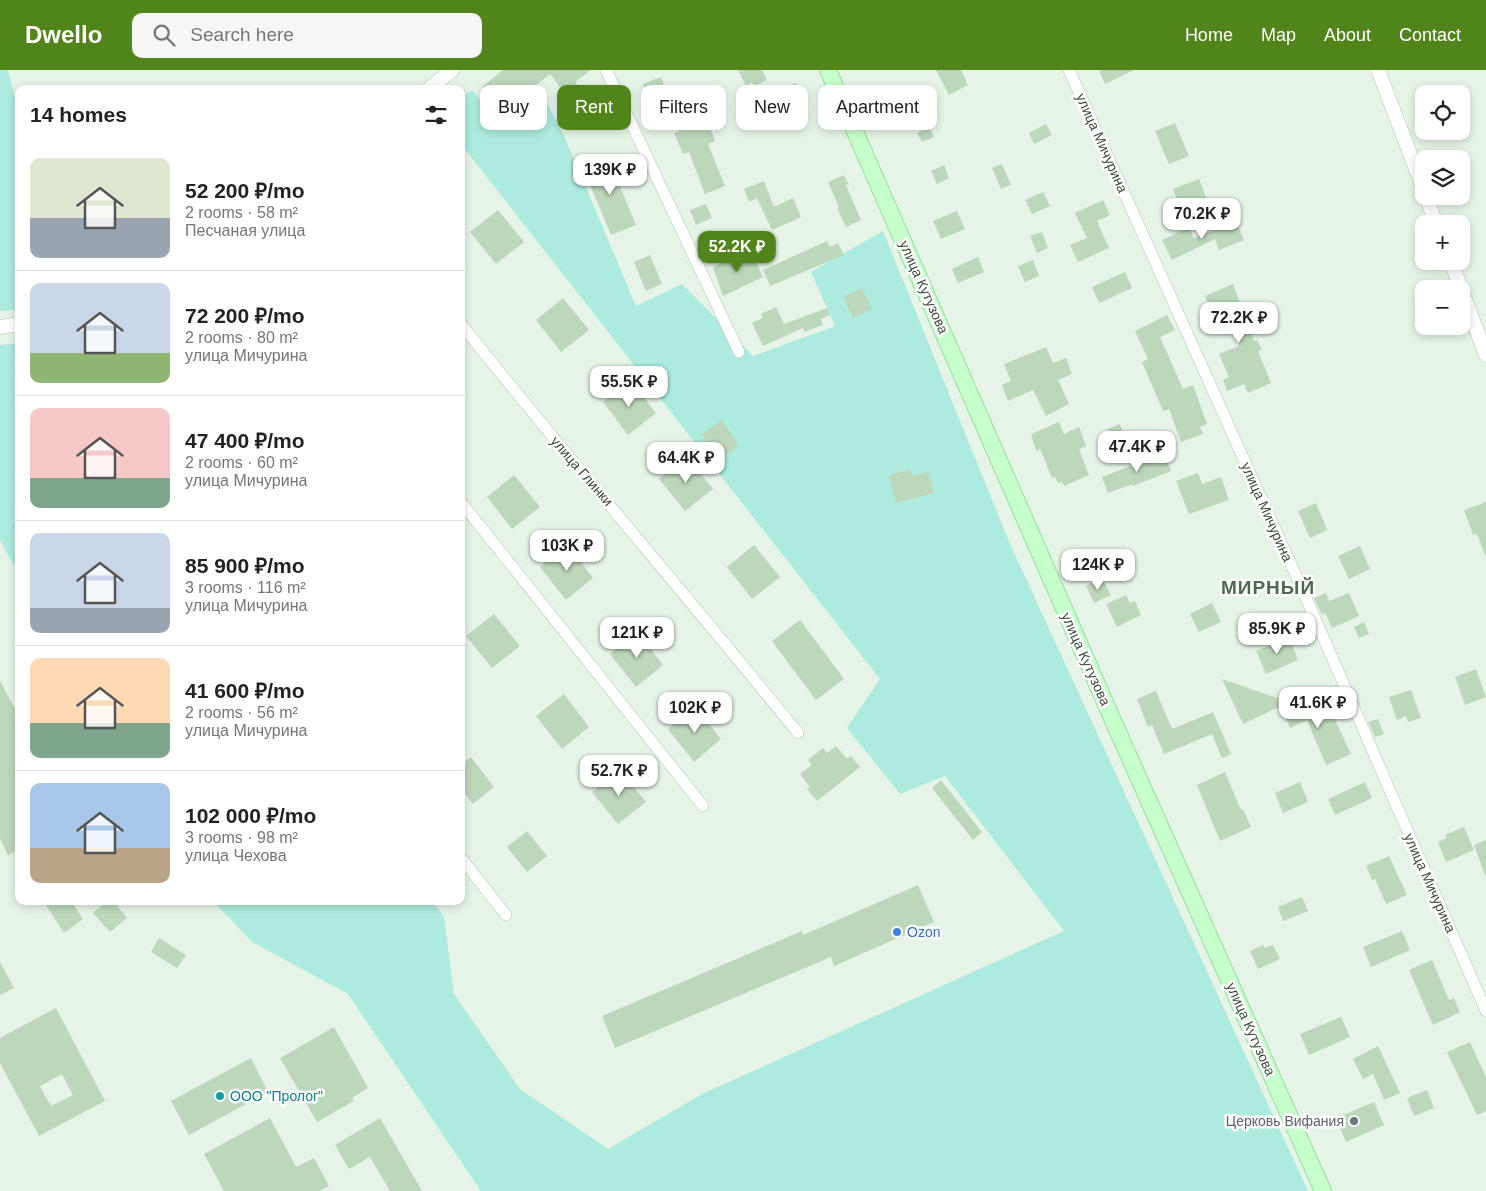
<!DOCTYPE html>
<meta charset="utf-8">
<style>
body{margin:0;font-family:Helvetica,sans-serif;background:#f6f6f6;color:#222;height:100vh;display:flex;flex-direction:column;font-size:19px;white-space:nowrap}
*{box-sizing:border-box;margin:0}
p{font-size:16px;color:#767676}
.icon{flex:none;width:28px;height:28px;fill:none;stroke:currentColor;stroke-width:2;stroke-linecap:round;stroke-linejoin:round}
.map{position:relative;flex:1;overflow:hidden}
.side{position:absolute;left:15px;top:15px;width:450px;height:820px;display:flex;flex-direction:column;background:#fff;border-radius:10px;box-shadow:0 2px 8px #0003}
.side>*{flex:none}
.guide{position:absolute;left:480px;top:15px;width:475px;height:45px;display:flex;gap:10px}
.controls{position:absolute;left:1415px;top:15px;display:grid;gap:10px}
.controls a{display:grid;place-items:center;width:55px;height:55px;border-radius:10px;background:#fff;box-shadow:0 2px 8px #0003;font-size:25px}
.price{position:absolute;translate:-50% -42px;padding:0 11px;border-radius:10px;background:#fff;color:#222;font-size:16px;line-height:32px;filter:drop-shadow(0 1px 2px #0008)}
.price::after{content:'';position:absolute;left:50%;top:30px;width:15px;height:11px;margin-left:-8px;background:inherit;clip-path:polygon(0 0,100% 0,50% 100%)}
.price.on{background:#51851b;color:#fff}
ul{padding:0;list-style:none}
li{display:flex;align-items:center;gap:15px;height:125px;padding:0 15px}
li+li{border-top:1px solid #e0e0e0}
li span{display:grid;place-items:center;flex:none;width:140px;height:100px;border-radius:10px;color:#555}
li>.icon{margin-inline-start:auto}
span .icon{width:60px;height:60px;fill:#fffc;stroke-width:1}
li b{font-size:21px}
h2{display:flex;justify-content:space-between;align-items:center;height:60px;padding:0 15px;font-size:21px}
.tag{padding:0 18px;border-radius:10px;background:#fff;box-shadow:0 2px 8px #0003;font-size:18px;line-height:45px}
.tag.on{background:#51851b;color:#fff}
header{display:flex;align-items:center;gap:30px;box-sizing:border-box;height:70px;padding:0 25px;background:#51851b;color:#fff}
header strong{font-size:24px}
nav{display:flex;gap:28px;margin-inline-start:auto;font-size:18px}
.search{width:350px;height:45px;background:#f6f6f6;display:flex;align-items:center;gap:12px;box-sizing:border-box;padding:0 18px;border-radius:10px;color:#767676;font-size:19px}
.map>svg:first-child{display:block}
.green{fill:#adebde}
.building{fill:#bcd7bb;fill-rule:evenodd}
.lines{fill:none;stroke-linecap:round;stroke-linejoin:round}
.minor-casing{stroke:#aec6af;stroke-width:12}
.tertiary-casing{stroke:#aec6af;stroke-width:15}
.secondary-casing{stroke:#97dd9e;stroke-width:18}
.minor{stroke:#fff;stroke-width:11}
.tertiary{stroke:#fff;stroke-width:14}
.secondary{stroke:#c6ffcc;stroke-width:16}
.shop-dot{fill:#3f7fe0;stroke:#fff;stroke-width:2}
.culture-dot{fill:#0f9aa8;stroke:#fff;stroke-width:2}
.worship-dot{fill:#6b7280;stroke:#fff;stroke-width:2}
.labels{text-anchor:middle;stroke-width:5;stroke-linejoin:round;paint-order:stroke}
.street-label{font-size:14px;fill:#364835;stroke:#fff}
.shop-label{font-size:14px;fill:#366cbe;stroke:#fff;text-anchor:start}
.culture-label{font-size:14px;fill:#0d838f;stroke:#fff;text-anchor:start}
.worship-label{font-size:14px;fill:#5b616d;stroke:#fff;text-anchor:end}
.district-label{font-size:19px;font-weight:bold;letter-spacing:1px;fill:#4d6b4c;stroke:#fff}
</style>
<header>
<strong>Dwello</strong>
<div class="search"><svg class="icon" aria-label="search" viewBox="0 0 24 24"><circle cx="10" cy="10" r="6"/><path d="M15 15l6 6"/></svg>Search here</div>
<nav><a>Home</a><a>Map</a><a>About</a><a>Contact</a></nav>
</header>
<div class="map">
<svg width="1486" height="1121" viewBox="0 0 1486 1121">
<rect width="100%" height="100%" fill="#e6f4e7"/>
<path class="green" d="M 0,0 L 8,0 L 19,45 L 19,240 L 0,241 Z
M 472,20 L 504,60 L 544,26 L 565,68 L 636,236 L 682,214 L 753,286 L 835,256 L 811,202 L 883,161 L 1010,474 L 1308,1121 L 481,1121 L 348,924 L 252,872 L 213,831 L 432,831 L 444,847 L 454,924 L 520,1019 L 608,1079 L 702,1024 L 1064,861 L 945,706 L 900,724 L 847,658 L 880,609 L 461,74 L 461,27 Z
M 19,273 L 19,505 L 0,470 L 0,275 Z"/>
<path class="building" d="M 503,0 L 591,0 L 575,12 L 583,22 L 571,32 L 550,4 L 503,42 L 482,17 Z
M 738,0 L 762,0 L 767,10 L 754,16 L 752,12 L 746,16 Z
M 936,0 L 961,0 L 968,15 L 949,25 Z
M 1099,0 L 1134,0 L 1105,14 Z
M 661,7 L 667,22 L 650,29 L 643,14 Z
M 796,13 L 803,32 L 781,41 L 774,22 Z
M 702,36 L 715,71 L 708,74 L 725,116 L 705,124 L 689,82 L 683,84 L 674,63 L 679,61 L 674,47 Z
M 1175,53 L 1189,86 L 1169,94 L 1155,61 Z
M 1046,54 L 1052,65 L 1034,74 L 1029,63 Z
M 929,57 L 934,67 L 922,72 L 917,63 Z
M 608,88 L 636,155 L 611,165 L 583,98 Z
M 1002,94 L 1011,115 L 1001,119 L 992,98 Z
M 944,95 L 949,108 L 937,114 L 931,101 Z
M 844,105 L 849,114 L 846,115 L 861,150 L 846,157 L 837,138 L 839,137 L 828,112 Z
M 1199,109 L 1207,130 L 1199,133 L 1200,138 L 1183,144 L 1173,119 Z
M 764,111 L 774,137 L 793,128 L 801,147 L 772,160 L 757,128 L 749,132 L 744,119 Z
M 1043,122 L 1050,136 L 1032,144 L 1025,130 Z
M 1103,130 L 1110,145 L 1097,151 L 1109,178 L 1078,192 L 1070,175 L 1087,168 L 1075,143 Z
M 706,134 L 712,148 L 696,155 L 690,140 Z
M 498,140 L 524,172 L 496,194 L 470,162 Z
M 957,141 L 965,159 L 941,169 L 933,151 Z
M 1236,151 L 1244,170 L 1219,180 L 1215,169 L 1172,190 L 1162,170 L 1189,157 L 1194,168 Z
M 1042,162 L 1048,178 L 1037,183 L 1030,166 Z
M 827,171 L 830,177 L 838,173 L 844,185 L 770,216 L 763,200 Z
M 751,180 L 763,207 L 723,226 L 713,197 Z
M 650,185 L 662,214 L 646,221 L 634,192 Z
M 978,187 L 984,202 L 958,213 L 952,199 Z
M 1033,190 L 1039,206 L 1025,212 L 1018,196 Z
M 1125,202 L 1132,218 L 1099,233 L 1092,217 Z
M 1233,214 L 1254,271 L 1257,270 L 1262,280 L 1258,281 L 1271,313 L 1248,323 L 1244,314 L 1227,321 L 1223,310 L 1229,307 L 1219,284 L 1239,276 L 1225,244 L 1214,248 L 1205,226 Z
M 862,218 L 872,239 L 853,248 L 843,227 Z
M 563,228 L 589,260 L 561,282 L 536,250 Z
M 776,237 L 784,254 L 827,238 L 830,245 L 821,249 L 823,255 L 804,262 L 803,258 L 763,276 L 752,253 L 763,248 L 761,244 Z
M 1167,245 L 1175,260 L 1160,267 L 1183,319 L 1193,315 L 1207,354 L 1200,357 L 1203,364 L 1181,372 L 1169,339 L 1163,341 L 1142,292 L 1148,289 L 1135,261 Z
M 1046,277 L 1053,293 L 1066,288 L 1072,304 L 1058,310 L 1069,334 L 1046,346 L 1033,320 L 1008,331 L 1002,315 L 1011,311 L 1004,294 Z
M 630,310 L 656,343 L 628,365 L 603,332 Z
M 722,350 L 739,376 L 719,389 L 702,364 Z
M 1059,352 L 1064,364 L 1079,357 L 1086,376 L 1079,379 L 1089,405 L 1064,416 L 1062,412 L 1058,413 L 1055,407 L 1052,408 L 1040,379 L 1036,381 L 1031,364 Z
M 1120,354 L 1125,369 L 1114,374 L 1108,359 Z
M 1164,383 L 1171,401 L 1133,416 L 1133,414 L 1108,423 L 1102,407 Z
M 687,387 L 713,419 L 685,441 L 659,409 Z
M 910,400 L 912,406 L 928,402 L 934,423 L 896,433 L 889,405 Z
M 1198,403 L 1202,414 L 1221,407 L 1229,430 L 1189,444 L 1176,411 Z
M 514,405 L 540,437 L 512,459 L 487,427 Z
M 1486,432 L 1486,485 L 1485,485 L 1477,464 L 1473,465 L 1464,440 Z
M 1316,433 L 1327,460 L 1310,468 L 1298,441 Z
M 568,475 L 593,508 L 566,530 L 540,497 Z
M 754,475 L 780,507 L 752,529 L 727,497 Z
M 1360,476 L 1370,499 L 1349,509 L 1338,486 Z
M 1102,508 L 1111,525 L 1094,533 L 1086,516 Z
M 1326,523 L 1329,531 L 1349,523 L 1359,546 L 1332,558 L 1325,543 L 1322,545 L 1314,528 Z
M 1126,525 L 1130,533 L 1135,531 L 1141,545 L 1117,557 L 1106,534 Z
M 1212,533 L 1221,552 L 1199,562 L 1190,544 Z
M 494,544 L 520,576 L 492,598 L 466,566 Z
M 800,550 L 844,609 L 816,630 L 772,571 Z
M 1364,552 L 1369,564 L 1359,568 L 1354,557 Z
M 638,562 L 663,595 L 636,617 L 610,584 Z
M 1289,567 L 1298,590 L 1266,604 L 1256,581 Z
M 1476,599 L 1486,627 L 1465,635 L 1455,607 Z
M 1222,609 L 1289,632 L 1243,654 Z
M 0,611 L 19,646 L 19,779 L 8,785 L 0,769 Z
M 1411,620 L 1421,648 L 1408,652 L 1406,646 L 1397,650 L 1389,627 Z
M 1156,621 L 1172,659 L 1213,642 L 1231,684 L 1222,688 L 1212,664 L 1164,684 L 1152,655 L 1148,657 L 1137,629 Z
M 564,624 L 589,657 L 562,679 L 536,646 Z
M 1309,625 L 1320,651 L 1333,646 L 1351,684 L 1326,695 L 1307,650 L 1290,658 L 1281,637 Z
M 696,637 L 721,669 L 694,692 L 668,659 Z
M 1378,649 L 1384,664 L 1375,667 L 1368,652 Z
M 836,676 L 847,689 L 851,686 L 860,697 L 817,731 L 807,719 L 810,717 L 800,704 L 812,695 L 808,690 L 823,678 L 827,683 Z
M 471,687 L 494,717 L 473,734 L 461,719 L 461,695 Z
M 620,700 L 646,732 L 618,754 L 592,722 Z
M 1225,702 L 1241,740 L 1243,739 L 1251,757 L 1220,771 L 1197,715 Z
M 941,710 L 982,762 L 973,770 L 932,718 Z
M 1300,712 L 1308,732 L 1283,743 L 1275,723 Z
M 1365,712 L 1372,728 L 1335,745 L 1328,729 Z
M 1464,757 L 1474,780 L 1446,792 L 1438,772 L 1447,768 L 1445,765 Z
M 527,761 L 547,786 L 527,802 L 507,777 Z
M 1486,770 L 1486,805 L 1485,805 L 1474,775 Z
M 1389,786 L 1407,825 L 1386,834 L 1375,809 L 1372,810 L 1366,796 Z
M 918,815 L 934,852 L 834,896 L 831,887 L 615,978 L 602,946 L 802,861 L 803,865 Z
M 1302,827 L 1308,841 L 1283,851 L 1278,837 Z
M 43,831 L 71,831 L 83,849 L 64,863 Z
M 107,831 L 113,831 L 127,848 L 110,862 L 93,843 Z
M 1402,861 L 1410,880 L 1371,897 L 1363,877 Z
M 159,868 L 186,885 L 177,898 L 151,882 Z
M 1263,875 L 1265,878 L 1273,875 L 1280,889 L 1258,899 L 1250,881 Z
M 1432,890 L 1449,930 L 1454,928 L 1460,942 L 1433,955 L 1409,900 Z
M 0,892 L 14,918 L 0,925 Z
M 56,938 L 105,1031 L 39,1066 L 0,993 L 0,968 ZM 62,1004 L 73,1025 L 51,1036 L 40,1016 Z
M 1341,947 L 1350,967 L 1309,985 L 1300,964 Z
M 334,957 L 368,1018 L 352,1028 L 354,1031 L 317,1052 L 280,988 Z
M 1470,972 L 1486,1007 L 1486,1041 L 1477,1045 L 1447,982 Z
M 1378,976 L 1400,1023 L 1384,1030 L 1373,1004 L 1363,1009 L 1353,989 Z
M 251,988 L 268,1022 L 189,1065 L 171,1031 Z
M 1427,1020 L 1434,1038 L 1414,1046 L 1407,1028 Z
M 1374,1032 L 1384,1055 L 1346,1072 L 1336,1048 Z
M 270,1048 L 296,1097 L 314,1088 L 329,1116 L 320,1121 L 224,1121 L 204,1084 Z
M 380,1048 L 422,1121 L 390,1121 L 370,1087 L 349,1099 L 335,1075 Z"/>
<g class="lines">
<g class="minor-casing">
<path id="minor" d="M 606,0 L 739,282
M 1069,0 L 1307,530 L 1486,941
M 461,254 C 571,392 687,526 798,663
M 461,432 L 703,736
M 461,788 L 506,845"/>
</g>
<g class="tertiary-casing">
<path id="tertiary" d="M 1378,0 L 1424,120
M 429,19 L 452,0
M 1426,126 L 1436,154
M 1451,191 L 1461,219
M 1461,219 L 1486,285
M 0,257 L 19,254"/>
</g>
<g class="secondary-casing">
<path id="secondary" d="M 828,0 L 1115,655 L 1323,1121"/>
</g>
<use href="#minor" class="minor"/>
<use href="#tertiary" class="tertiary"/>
<use href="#secondary" class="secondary"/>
</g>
<circle class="shop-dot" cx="897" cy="862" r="5"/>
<circle class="culture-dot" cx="220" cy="1026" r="5"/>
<circle class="worship-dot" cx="1354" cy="1051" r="5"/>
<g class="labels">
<g class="street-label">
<text transform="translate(1102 73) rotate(66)" y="5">улица Мичурина</text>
<text transform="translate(924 217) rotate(66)" y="5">улица Кутузова</text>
<text transform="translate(582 401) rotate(49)" y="5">улица Глинки</text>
<text transform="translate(1267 442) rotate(66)" y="5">улица Мичурина</text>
<text transform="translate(1086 589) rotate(66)" y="5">улица Кутузова</text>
<text transform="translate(1430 813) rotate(66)" y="5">улица Мичурина</text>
<text transform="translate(1251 959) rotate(66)" y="5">улица Кутузова</text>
</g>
<g class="shop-label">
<text x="907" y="867">Ozon</text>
</g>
<g class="culture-label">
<text x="230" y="1031">ООО "Пролог"</text>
</g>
<g class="worship-label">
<text x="1344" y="1056">Церковь Вифания</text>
</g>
<g class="district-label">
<text x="1268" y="524">МИРНЫЙ</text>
</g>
</g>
</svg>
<div class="controls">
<a><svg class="icon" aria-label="locate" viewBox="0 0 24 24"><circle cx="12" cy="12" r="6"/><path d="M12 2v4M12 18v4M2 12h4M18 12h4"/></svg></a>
<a><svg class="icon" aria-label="layers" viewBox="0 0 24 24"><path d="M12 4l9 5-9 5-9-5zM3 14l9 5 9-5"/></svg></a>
<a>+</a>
<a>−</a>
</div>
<b class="price" style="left:610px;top:126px">139K ₽</b>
<b class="price" style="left:1202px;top:170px">70.2K ₽</b>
<b class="price on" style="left:737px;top:203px">52.2K ₽</b>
<b class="price" style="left:1239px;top:274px">72.2K ₽</b>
<b class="price" style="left:629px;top:338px">55.5K ₽</b>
<b class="price" style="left:1137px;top:403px">47.4K ₽</b>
<b class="price" style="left:686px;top:414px">64.4K ₽</b>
<b class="price" style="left:567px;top:502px">103K ₽</b>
<b class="price" style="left:1098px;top:521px">124K ₽</b>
<b class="price" style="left:1277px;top:585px">85.9K ₽</b>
<b class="price" style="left:637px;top:589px">121K ₽</b>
<b class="price" style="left:1318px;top:659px">41.6K ₽</b>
<b class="price" style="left:695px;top:664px">102K ₽</b>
<b class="price" style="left:619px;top:727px">52.7K ₽</b>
<div class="guide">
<a class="tag">Buy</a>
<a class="tag on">Rent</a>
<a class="tag">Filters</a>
<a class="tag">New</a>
<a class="tag">Apartment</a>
</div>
<section class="side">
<h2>14 homes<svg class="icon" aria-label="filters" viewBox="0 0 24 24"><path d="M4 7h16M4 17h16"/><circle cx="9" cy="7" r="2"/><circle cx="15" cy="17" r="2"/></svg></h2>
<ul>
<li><span style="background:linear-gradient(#dfe7d0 60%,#9aa5b1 0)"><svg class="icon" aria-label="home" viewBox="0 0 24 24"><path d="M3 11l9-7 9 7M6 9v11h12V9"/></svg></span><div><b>52 200 ₽/mo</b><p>2 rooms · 58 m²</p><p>Песчаная улица</p></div></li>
<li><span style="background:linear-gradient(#c9d6e8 70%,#8fb573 0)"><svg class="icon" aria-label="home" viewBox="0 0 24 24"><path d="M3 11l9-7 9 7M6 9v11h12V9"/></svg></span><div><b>72 200 ₽/mo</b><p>2 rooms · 80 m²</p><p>улица Мичурина</p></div></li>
<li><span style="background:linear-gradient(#f6c9c9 70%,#7fa58c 0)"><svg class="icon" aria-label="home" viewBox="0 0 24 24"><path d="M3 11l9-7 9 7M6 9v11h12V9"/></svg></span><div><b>47 400 ₽/mo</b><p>2 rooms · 60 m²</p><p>улица Мичурина</p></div></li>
<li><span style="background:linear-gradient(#c9d6e8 75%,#9aa5b1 0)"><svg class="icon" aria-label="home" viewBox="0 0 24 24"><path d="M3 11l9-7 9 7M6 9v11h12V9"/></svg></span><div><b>85 900 ₽/mo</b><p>3 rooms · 116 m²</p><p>улица Мичурина</p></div></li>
<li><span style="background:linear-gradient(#ffd9b3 65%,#7fa58c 0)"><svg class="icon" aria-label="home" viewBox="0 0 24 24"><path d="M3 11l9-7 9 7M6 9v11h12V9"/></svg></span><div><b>41 600 ₽/mo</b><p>2 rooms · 56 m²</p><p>улица Мичурина</p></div></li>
<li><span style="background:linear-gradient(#a9c7e8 65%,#b9a48a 0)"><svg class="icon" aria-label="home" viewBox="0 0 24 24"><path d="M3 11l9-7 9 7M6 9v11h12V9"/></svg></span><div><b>102 000 ₽/mo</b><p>3 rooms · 98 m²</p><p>улица Чехова</p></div></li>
</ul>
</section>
</div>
